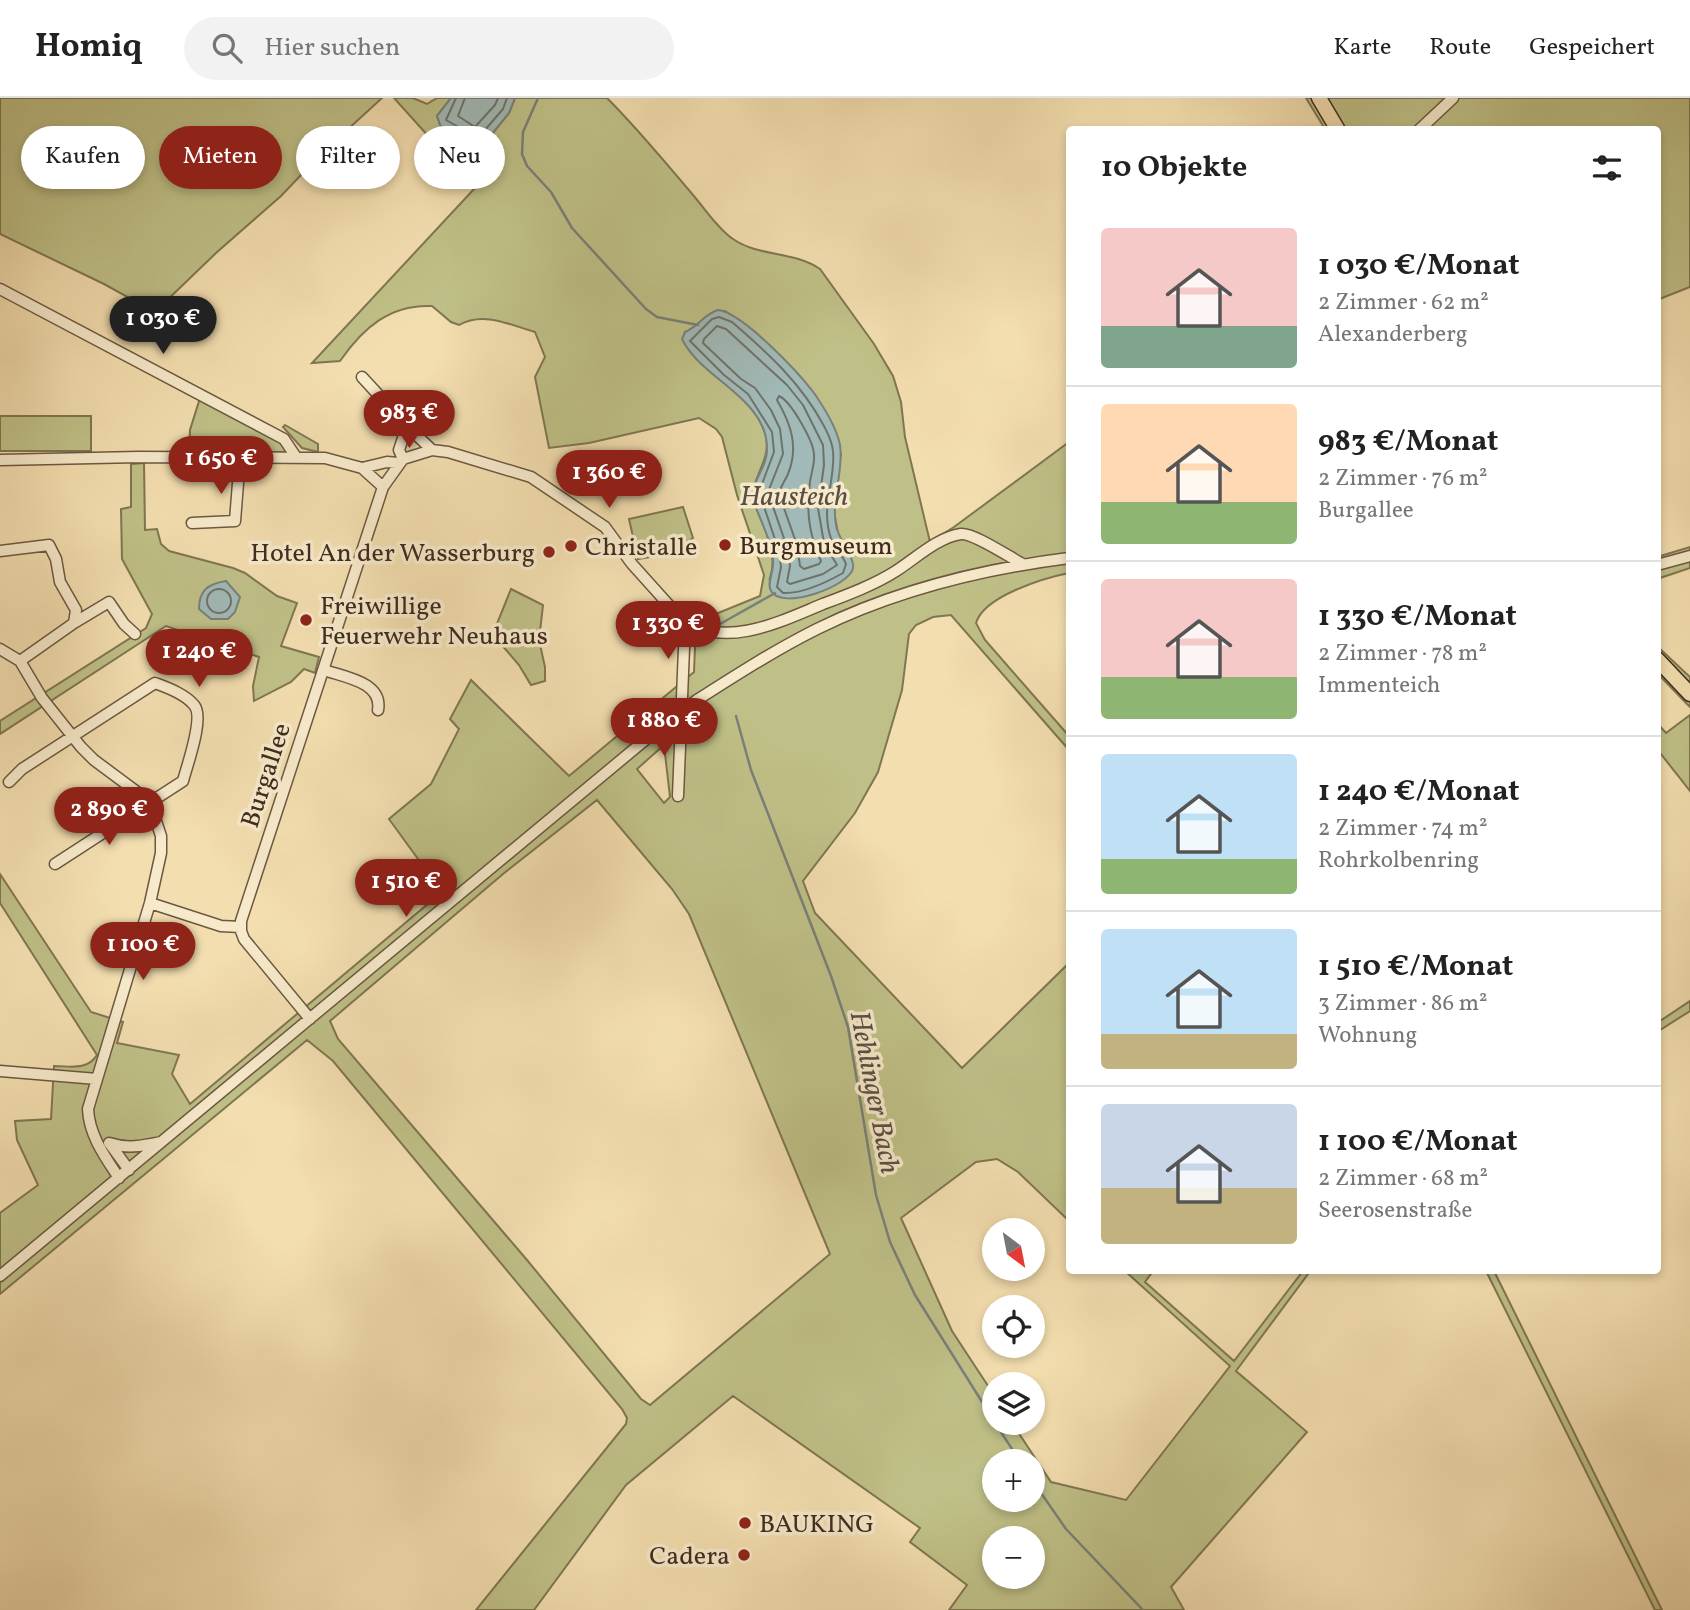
<!DOCTYPE html>
<html lang="de">
<meta charset="utf-8">
<style>
body{margin:0;font-family:Vollkorn,serif;background:#f2f2f2;color:#222;height:100vh;display:flex;flex-direction:column;font-size:26px;white-space:nowrap}
*{box-sizing:border-box;margin:0}
p{font-size:23px;color:#767676}
.icon{flex:none;width:38px;height:38px;fill:none;stroke:currentColor;stroke-width:2;stroke-linecap:round;stroke-linejoin:round}
.map{position:relative;flex:1;overflow:hidden}
.panel{position:absolute;left:1066px;top:28px;width:595px;height:1148px;display:flex;flex-direction:column;background:#fff;border-radius:7px;box-shadow:0 4px 10px #0003}
.panel>*{flex:none}
.top-card{position:absolute;left:21px;top:28px;width:665px;height:63px;display:flex;gap:14px}
.needle{width:46px;rotate:148deg}
.buttons{position:absolute;left:982px;top:1120px;display:grid;gap:14px}
.buttons a{display:grid;place-items:center;width:63px;height:63px;border-radius:50%;background:#fff;box-shadow:0 4px 10px #0003;font-size:35px}
.price{position:absolute;translate:-50% -60px;padding:0 16px;border-radius:24px;background:#8f2418;color:#fff;font-size:23px;line-height:46px;filter:drop-shadow(0 2px 4px #0008)}
.price::after{content:'';position:absolute;left:50%;top:42px;width:21px;height:16px;margin-left:-10px;background:inherit;clip-path:polygon(0 0,100% 0,50% 100%)}
.price.active{background:#222;color:#fff}
ul{padding:0;list-style:none}
li{display:flex;align-items:center;gap:21px;height:175px;padding:0 35px}
li+li{border-top:2px solid #e0e0e0}
li span{display:grid;place-items:center;flex:none;width:196px;height:140px;border-radius:7px;color:#555}
li>.icon{margin-inline-start:auto}
span .icon{width:84px;height:84px;fill:#fffc;stroke-width:1}
li b{font-size:30px}
h2{display:flex;justify-content:space-between;align-items:center;height:84px;padding:0 35px;font-size:30px}
.pill{padding:0 24px;border-radius:32px;background:#fff;box-shadow:0 4px 10px #0003;font-size:24px;line-height:63px}
.pill.active{background:#8f2418;color:#fff}
header{display:flex;align-items:center;gap:42px;box-sizing:border-box;height:98px;padding:0 35px;background:#fff;border-bottom:2px solid #e0e0e0}
header strong{font-size:33px}
nav{display:flex;gap:38px;margin-inline-start:auto;font-size:24px}
.search{width:490px;height:63px;background:#f2f2f2;display:flex;align-items:center;gap:18px;box-sizing:border-box;padding:0 24px;border-radius:38px;color:#767676;font-size:26px}
.map>svg:first-child{display:block}
.green{fill:#bfc087;stroke:#7f7652;stroke-width:2;fill-rule:evenodd}
.water{fill:#a1b9b7;stroke:#7a807a;stroke-width:2}
.lines{fill:none;stroke-linecap:round;stroke-linejoin:round}
.shore{stroke:#70726a;stroke-width:2}
.stream{stroke:#7a807a;stroke-width:2.5}
.minor-casing{stroke:#6c5842;stroke-width:13}
.major-casing{stroke:#3f2b1e;stroke-width:17}
.minor{stroke:#f7eacb;stroke-width:10}
.major{stroke:#f3deaf;stroke-width:14}
.minor-bridge-casing{stroke:#6c5842;stroke-width:13;stroke-linecap:butt}
.minor-bridge{stroke:#f7eacb;stroke-width:10}
.poi-dot{fill:#8f2418;stroke:#f7eacb;stroke-width:2.5}
.labels{text-anchor:middle;stroke-width:7;stroke-linejoin:round;paint-order:stroke}
.poi-label{font-size:26px;fill:#3f2b1e;stroke:#f7eacb;text-anchor:start}
.street-label{font-size:26px;fill:#3f2b1e;stroke:#f7eacb}
.water-label{font-size:28px;font-style:italic;fill:#584e44;stroke:#f7eacb}
</style>
<header>
<strong>Homiq</strong>
<div class="search"><svg class="icon" aria-label="search" viewBox="0 0 24 24"><circle cx="10" cy="10" r="6"/><path d="M15 15l6 6"/></svg>Hier suchen</div>
<nav><a>Karte</a><a>Route</a><a>Gespeichert</a></nav>
</header>
<div class="map">
<svg width="1690" height="1512" viewBox="0 0 1690 1512">
<rect width="100%" height="100%" fill="#f3deaf"/>
<filter id="stains"><feTurbulence type="fractalNoise" baseFrequency=".00286" numOctaves="4"/><feColorMatrix values="0 0 0 0 .2 0 0 0 0 .09 0 0 0 0 .02 0 0 0 .5 -.17"/></filter>
<radialGradient id="worn" r=".72"><stop offset=".6" stop-color="#630" stop-opacity="0"/><stop offset="1" stop-color="#630" stop-opacity=".3"/></radialGradient>
<path class="green" d="M 0,0 L 382,0 L 322,55 L 281,98 L 216,155 L 161,208 L 176,223 L 154,218 L 144,208 L 104,186 L 0,136 Z
M 394,0 L 413,0 L 427,6 L 437,0 L 451,0 L 437,18 L 441,29 L 484,46 L 509,15 L 515,0 L 607,0 C 638,31 665,64 693,97 C 706,112 718,131 733,141 C 759,159 794,153 820,171 L 874,246 L 893,278 L 901,304 L 905,339 L 930,444 L 954,429 L 1069,344 L 1069,475 C 1044,480 984,498 976,525 L 985,542 L 1069,638 L 1069,652 L 951,517 L 933,519 L 916,527 L 909,536 L 902,592 L 878,674 L 855,715 L 803,783 L 815,815 L 962,970 L 1069,865 L 1069,1123 L 1018,1074 L 997,1061 L 976,1064 L 901,1120 L 952,1233 L 994,1297 L 994,1325 L 1012,1325 L 1051,1384 L 1126,1402 L 1230,1268 L 1125,1173 L 1153,1173 L 1145,1184 L 1234,1263 L 1303,1173 L 1311,1172 L 1236,1273 L 1307,1334 L 1171,1489 L 1184,1512 L 949,1512 L 967,1487 L 910,1444 L 920,1430 L 733,1298 L 626,1387 L 534,1512 L 476,1512 L 626,1326 L 627,1320 L 622,1311 L 333,963 L 307,942 L 0,1196 L 0,1115 L 38,1087 L 17,1042 L 15,1023 L 51,1021 L 54,968 C 70,968 87,973 97,957 L 0,805 L 0,776 L 91,914 L 123,924 L 117,945 L 179,957 L 172,976 L 190,1006 L 442,794 L 389,721 L 431,686 L 459,631 L 450,621 L 471,582 L 569,678 L 694,574 L 696,524 L 760,498 L 764,477 L 737,397 L 722,339 L 716,331 L 699,320 L 589,345 L 549,350 L 535,279 L 545,259 L 535,234 C 510,227 484,213 459,227 L 451,224 L 432,208 C 390,206 363,230 340,263 L 312,265 L 475,90 ZM 725,213 L 754,233 L 798,276 L 816,298 L 841,356 L 833,408 L 839,441 L 770,480 C 779,454 762,426 753,402 C 751,379 771,363 766,339 C 758,304 718,284 695,259 C 690,253 688,242 685,234 C 704,227 698,216 725,213 ZM 664,647 L 670,699 L 664,705 L 637,671 ZM 597,702 L 672,791 L 689,816 L 830,1156 L 650,1307 L 641,1301 L 527,1162 L 338,941 L 330,923 L 503,776 ZM 994,1363 L 1032,1363 L 1032,1402 L 994,1402 ZM 994,1440 L 1032,1440 L 1032,1479 L 994,1479 Z
M 1306,0 L 1690,0 L 1690,189 L 1657,202 L 1657,32 L 1325,31 Z
M 200,300 L 285,346 L 286,354 L 189,355 L 190,332 Z
M 0,318 L 91,318 L 91,353 L 0,353 Z
M 285,327 L 318,346 L 318,354 L 302,350 L 283,329 Z
M 144,365 L 145,432 L 157,431 L 161,446 L 169,453 L 233,470 L 245,475 L 277,498 L 297,505 L 281,548 L 319,559 L 315,575 L 304,571 L 291,584 L 254,603 L 253,588 L 259,559 L 166,528 L 0,636 L 0,623 L 146,530 L 152,516 L 122,461 L 121,411 L 131,409 L 131,366 Z
M 683,409 L 693,440 L 667,456 L 638,461 L 629,421 Z
M 1690,449 L 1690,470 L 1657,481 L 1657,459 Z
M 511,491 L 543,507 L 539,542 L 545,569 L 545,583 L 531,587 L 519,567 L 500,545 L 490,543 Z
M 1657,548 L 1690,579 L 1690,609 L 1657,575 Z
M 1690,617 L 1690,693 L 1657,651 L 1657,625 L 1666,635 Z
M 1690,903 L 1690,913 L 1657,934 L 1657,925 Z
M 1486,1173 L 1494,1173 L 1662,1512 L 1655,1512 Z"/>
<path class="water" d="M 451,0 L 515,0 L 509,15 L 484,46 L 479,48 L 441,29 L 437,18 Z
M 718,212 C 743,215 798,274 814,295 C 823,308 837,331 840,347 C 844,374 831,400 836,427 C 838,442 855,459 853,470 C 850,488 782,513 771,493 C 766,484 775,473 773,462 C 771,442 760,421 753,402 C 751,382 768,369 767,350 C 767,300 701,281 682,241 L 685,234 C 698,229 704,216 718,212 Z
M 226,483 L 240,499 L 235,514 L 228,521 L 211,521 L 199,511 C 199,492 208,486 226,483 Z"/>
<g class="lines">
<path class="shore" d="M 456,0 L 446,22 L 478,40 L 503,11 L 507,0
M 465,0 L 458,18 L 475,29 L 495,7 L 498,0
M 719,219 L 732,224 C 768,255 801,285 824,328 C 828,336 832,343 833,353 C 836,383 819,411 832,443 C 836,451 843,458 846,466 L 843,475 C 827,484 803,496 783,495 L 777,489 L 781,469 L 779,453 L 759,394 L 774,354 L 772,334 L 748,296 L 724,277 L 690,243 L 712,221 Z
M 717,228 L 726,231 L 787,287 L 803,307 L 823,347 L 824,367 L 818,410 L 824,445 L 837,467 L 823,476 L 790,486 L 787,484 L 790,468 L 788,452 L 768,394 L 783,356 L 780,331 L 771,312 L 755,290 L 741,281 L 703,245 L 704,241 Z
M 779,298 C 791,303 814,344 814,357 C 815,366 811,375 810,384 C 806,413 809,437 821,463 L 819,466 L 804,471 L 800,468 L 797,447 L 779,396 C 780,389 785,383 788,376 C 799,349 791,326 777,302 Z
M207 503a12 12 0 1 1 24 0a12 12 0 1 1-24 0Z"/>
<path class="stream" d="M 538,0 L 523,34 L 522,56 L 527,68 L 551,94 L 572,130 L 646,211 L 657,219 L 698,227
M 720,526 L 775,495
M 736,618 L 751,672 L 831,878 L 848,929 L 876,1097 L 890,1144 L 915,1197 L 994,1323
M 995,1325 L 1020,1363
M 1032,1382 L 1066,1431 L 1143,1512"/>
<g class="minor-casing">
<path id="minor" d="M 1419,32 L 1453,0
M 0,191 L 284,341 L 296,359
M 362,279 L 407,328 L 399,352 L 403,361
M 407,328 L 432,352
M 0,362 L 139,359 L 325,360 L 362,370 L 383,389
M 362,370 L 387,364 L 399,365
M 192,425 L 235,423 L 240,360
M 0,453 L 49,447 L 56,461 L 60,484 L 76,512 L 74,525 L 20,563
M 1657,467 L 1690,458
M 74,525 L 109,504 L 124,526 L 135,536
M 0,551 L 20,563 L 42,600 L 81,649 L 94,662 L 137,694 L 156,723 L 161,738 L 161,755 L 150,805 L 88,1011 C 89,1037 105,1059 119,1080
M 324,572 C 344,579 383,584 378,612
M 697,602 C 736,577 775,552 817,531 C 896,492 982,471 1069,460
M 9,684 L 22,671 L 155,585 C 168,590 185,596 194,607 C 205,619 187,667 183,683 L 55,766
M 678,698 L 685,525
M 150,805 L 221,828 L 240,829
M 310,921 L 244,841 L 241,833 L 241,823 L 383,389 L 403,361 L 432,352 L 448,354 L 531,379 L 605,429 L 632,466 L 685,525 C 731,549 779,524 823,506 C 847,497 874,487 896,473 C 915,461 938,439 961,436 C 974,435 1009,459 1023,466
M 0,973 L 97,981
M 109,1045 C 127,1051 142,1048 161,1044
M 110,1046 L 129,1072
M 0,1178 L 668,623"/>
</g>
<g class="major-casing">
<path id="major" d="M 1319,0 L 1338,32
M 1657,561 L 1690,596"/>
</g>
<use href="#minor" class="minor"/>
<use href="#major" class="major"/>
<g class="minor-bridge-casing">
<path id="minor-bridge" d="M 668,623 L 697,602"/>
</g>
<use href="#minor-bridge" class="minor-bridge"/>
</g>
<g class="poi-dot">
<circle cx="725" cy="447" r="7"/>
<circle cx="571" cy="448" r="7"/>
<circle cx="549" cy="454" r="7"/>
<circle cx="306" cy="522" r="7"/>
<circle cx="745" cy="1425" r="7"/>
<circle cx="744" cy="1457" r="7"/>
</g>
<g class="labels">
<g class="poi-label">
<text x="739" y="456">Burgmuseum</text>
<text x="585" y="457">Christalle</text>
<text x="535" y="463" text-anchor="end">Hotel An der Wasserburg</text>
<text x="320" y="516">Freiwillige<tspan x="320" dy="30">Feuerwehr Neuhaus</tspan></text>
<text x="759" y="1434">BAUKING</text>
<text x="730" y="1466" text-anchor="end">Cadera</text>
</g>
<g class="street-label">
<text transform="translate(265 677) rotate(-72)" y="9">Burgallee</text>
</g>
<g class="water-label">
<text x="794" y="407">Hausteich</text>
<text transform="translate(876 994) rotate(79)" y="10">Hehlinger Bach</text>
</g>
</g>
<rect width="100%" height="100%" filter="url(#stains)"/>
<rect width="100%" height="100%" fill="url(#worn)"/>
</svg>
<div class="buttons">
<a><svg class="needle" viewBox="-14 -14 28 28"><path d="M0-13l5 13h-10z" fill="#e53935"/><path d="M0 13l5-13h-10z" fill="#767676"/></svg></a>
<a><svg class="icon" aria-label="locate" viewBox="0 0 24 24"><circle cx="12" cy="12" r="6"/><path d="M12 2v4M12 18v4M2 12h4M18 12h4"/></svg></a>
<a><svg class="icon" aria-label="layers" viewBox="0 0 24 24"><path d="M12 4l9 5-9 5-9-5zM3 14l9 5 9-5"/></svg></a>
<a>+</a>
<a>−</a>
</div>
<b class="price active" style="left:163px;top:258px">1 030 €</b>
<b class="price" style="left:409px;top:352px">983 €</b>
<b class="price" style="left:221px;top:398px">1 650 €</b>
<b class="price" style="left:609px;top:412px">1 360 €</b>
<b class="price" style="left:668px;top:563px">1 330 €</b>
<b class="price" style="left:199px;top:591px">1 240 €</b>
<b class="price" style="left:664px;top:660px">1 880 €</b>
<b class="price" style="left:109px;top:749px">2 890 €</b>
<b class="price" style="left:406px;top:821px">1 510 €</b>
<b class="price" style="left:143px;top:884px">1 100 €</b>
<div class="top-card">
<a class="pill">Kaufen</a>
<a class="pill active">Mieten</a>
<a class="pill">Filter</a>
<a class="pill">Neu</a>
</div>
<section class="panel">
<h2>10 Objekte<svg class="icon" aria-label="filters" viewBox="0 0 24 24"><path d="M4 7h16M4 17h16"/><circle cx="9" cy="7" r="2"/><circle cx="15" cy="17" r="2"/></svg></h2>
<ul>
<li><span style="background:linear-gradient(#f6c9c9 70%,#7fa58c 0)"><svg class="icon" aria-label="home" viewBox="0 0 24 24"><path d="M3 11l9-7 9 7M6 9v11h12V9"/></svg></span><div><b>1 030 €/Monat</b><p>2 Zimmer · 62 m²</p><p>Alexanderberg</p></div></li>
<li><span style="background:linear-gradient(#ffd9b3 70%,#8fb573 0)"><svg class="icon" aria-label="home" viewBox="0 0 24 24"><path d="M3 11l9-7 9 7M6 9v11h12V9"/></svg></span><div><b>983 €/Monat</b><p>2 Zimmer · 76 m²</p><p>Burgallee</p></div></li>
<li><span style="background:linear-gradient(#f6c9c9 70%,#8fb573 0)"><svg class="icon" aria-label="home" viewBox="0 0 24 24"><path d="M3 11l9-7 9 7M6 9v11h12V9"/></svg></span><div><b>1 330 €/Monat</b><p>2 Zimmer · 78 m²</p><p>Immenteich</p></div></li>
<li><span style="background:linear-gradient(#bfe0f5 75%,#8fb573 0)"><svg class="icon" aria-label="home" viewBox="0 0 24 24"><path d="M3 11l9-7 9 7M6 9v11h12V9"/></svg></span><div><b>1 240 €/Monat</b><p>2 Zimmer · 74 m²</p><p>Rohrkolbenring</p></div></li>
<li><span style="background:linear-gradient(#bfe0f5 75%,#c2b280 0)"><svg class="icon" aria-label="home" viewBox="0 0 24 24"><path d="M3 11l9-7 9 7M6 9v11h12V9"/></svg></span><div><b>1 510 €/Monat</b><p>3 Zimmer · 86 m²</p><p>Wohnung</p></div></li>
<li><span style="background:linear-gradient(#c9d6e8 60%,#c2b280 0)"><svg class="icon" aria-label="home" viewBox="0 0 24 24"><path d="M3 11l9-7 9 7M6 9v11h12V9"/></svg></span><div><b>1 100 €/Monat</b><p>2 Zimmer · 68 m²</p><p>Seerosenstraße</p></div></li>
</ul>
</section>
</div>
